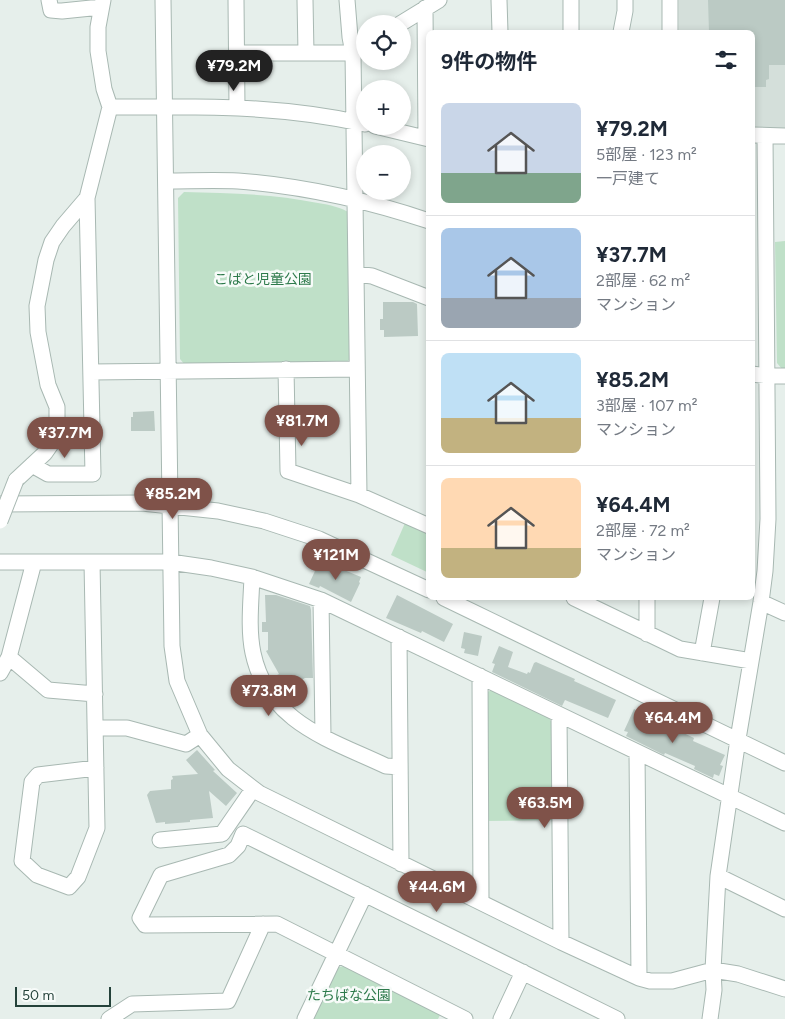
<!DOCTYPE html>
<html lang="ja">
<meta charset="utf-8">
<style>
body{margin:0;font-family:Figtree,"Noto Sans JP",sans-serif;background:#f2f2f3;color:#1f2937;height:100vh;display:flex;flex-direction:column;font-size:19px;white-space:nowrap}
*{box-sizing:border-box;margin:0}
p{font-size:16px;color:#747a83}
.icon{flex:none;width:28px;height:28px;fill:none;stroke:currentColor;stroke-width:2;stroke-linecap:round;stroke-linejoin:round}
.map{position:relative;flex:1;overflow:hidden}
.sheet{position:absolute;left:426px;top:30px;width:329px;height:570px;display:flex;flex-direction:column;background:#fff;border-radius:8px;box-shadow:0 2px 8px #0003}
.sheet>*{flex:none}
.controls{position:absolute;left:356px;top:15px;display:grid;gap:10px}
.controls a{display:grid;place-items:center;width:55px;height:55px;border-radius:50%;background:#fff;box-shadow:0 2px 8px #0003;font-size:25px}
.scale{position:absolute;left:15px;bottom:12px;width:96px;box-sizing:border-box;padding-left:5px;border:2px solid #24423a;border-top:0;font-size:14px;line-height:18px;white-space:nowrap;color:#24423a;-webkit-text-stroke:4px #f7fbf9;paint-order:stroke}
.price{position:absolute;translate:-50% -42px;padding:0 11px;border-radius:18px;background:#7f5249;color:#fff;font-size:16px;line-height:32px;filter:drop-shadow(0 1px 2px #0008)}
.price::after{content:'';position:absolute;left:50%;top:30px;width:15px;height:11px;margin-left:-8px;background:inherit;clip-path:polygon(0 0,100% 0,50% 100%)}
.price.selected{background:#222;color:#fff}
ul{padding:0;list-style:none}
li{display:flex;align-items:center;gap:15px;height:125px;padding:0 15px}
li+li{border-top:1px solid #e0e1e3}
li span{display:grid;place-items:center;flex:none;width:140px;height:100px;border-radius:8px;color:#555}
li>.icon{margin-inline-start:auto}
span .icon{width:60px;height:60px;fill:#fffc;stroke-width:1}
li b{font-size:21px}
h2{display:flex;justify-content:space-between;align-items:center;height:60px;padding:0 15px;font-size:21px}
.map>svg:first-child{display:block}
.built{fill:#d4dfda}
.green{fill:#bfe0c8}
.building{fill:#bbcac4}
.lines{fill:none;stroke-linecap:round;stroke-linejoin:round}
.minor-casing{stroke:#a8b8b2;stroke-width:17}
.minor{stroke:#fff;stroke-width:15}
.minor-bridge-casing{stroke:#a8b8b2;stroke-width:17;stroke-linecap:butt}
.minor-bridge{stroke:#fff;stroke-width:15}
.labels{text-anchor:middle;stroke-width:5;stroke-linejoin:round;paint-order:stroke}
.park-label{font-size:14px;fill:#2d7a4b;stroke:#f7fbf9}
</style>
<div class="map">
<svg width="785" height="1019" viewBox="0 0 785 1019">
<rect width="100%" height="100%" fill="#e6efeb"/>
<path class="built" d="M 679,0 L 785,0 L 785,128 L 753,128 L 752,32 L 679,32 Z"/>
<path class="green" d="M 184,192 C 229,193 274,194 318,203 C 330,205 341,207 351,214 L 352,358 L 346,362 L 185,365 L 180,359 L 178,198 Z
M 785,241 L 785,369 L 782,369 L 777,363 L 775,242 Z
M 405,523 L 429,534 L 429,573 L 391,555 Z
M 493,689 L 548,716 L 553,725 L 554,820 L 486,821 L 486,693 Z
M 344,966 L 441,1013 L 438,1019 L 311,1019 L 335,968 Z"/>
<path class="building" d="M 708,0 L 785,0 L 785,65 L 769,65 L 769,79 L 766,80 L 766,87 L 752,87 L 752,32 L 709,32 Z
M 383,302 L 413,302 L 417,304 L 418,336 L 384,337 L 384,330 L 380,330 L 380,319 L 383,319 Z
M 154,411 L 155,431 L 131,431 L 131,417 L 133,417 L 133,412 Z
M 320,560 L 361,577 L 359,582 L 360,583 L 351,602 L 320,586 L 319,588 L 309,584 Z
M 265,595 L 276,595 L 310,606 L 311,610 L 313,678 L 305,678 L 284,689 L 277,675 L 279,674 L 266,651 L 268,650 L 268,632 L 262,632 L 262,622 L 266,622 Z
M 397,595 L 453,624 L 444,642 L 422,631 L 421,633 L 386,618 Z
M 464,632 L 482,636 L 478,656 L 464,653 L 465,649 L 461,648 Z
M 499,646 L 513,652 L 508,667 L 527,674 L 528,672 L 530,673 L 534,663 L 536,662 L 575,679 L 574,681 L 616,700 L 608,718 L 565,700 L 562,706 L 492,672 L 495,664 L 492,663 Z
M 634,709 L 694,738 L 693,741 L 725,755 L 720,765 L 723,766 L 719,776 L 714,774 L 713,778 L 694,769 L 695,766 L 665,753 L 664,755 L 626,736 L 628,732 L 624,731 Z
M 197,750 L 215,770 L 213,771 L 237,793 L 226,806 L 209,791 L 213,818 L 190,820 L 190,822 L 165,824 L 165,822 L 156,823 L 147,795 L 150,791 L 171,789 L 171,780 L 173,779 L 172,776 L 198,774 L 186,760 Z"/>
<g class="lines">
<g class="minor-casing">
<path id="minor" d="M 49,0 L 51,10 L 62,11 L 101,7
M 163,0 L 172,646 L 177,681 L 200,735 L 228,769 L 259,793 L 561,942 L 639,978 L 650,981 L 672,981 L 713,970 L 738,974 L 785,989
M 236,0 L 237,107
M 305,0 L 306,53
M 347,0 L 350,37 L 353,53 L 359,495
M 499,0 L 500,32
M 571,0 L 571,32
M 670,0 L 670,32
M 425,8 L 426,138
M 400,24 L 439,0
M 621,32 L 625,11 L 625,0
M 237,53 L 353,53 L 365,45
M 110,107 C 196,106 281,105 365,124
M 375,126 L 429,139
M 752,135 L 785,136
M 166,181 C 190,181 214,180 238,181 C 305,186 366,200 429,221
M 356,274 L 372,276 L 429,298
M 286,369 L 288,471 L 359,495 L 429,526
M 91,372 L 357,369
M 752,374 L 768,376 L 785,376
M 32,465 L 48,474 L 93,474 L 87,198
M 16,480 L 45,453 L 52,443 L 57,431 L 57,407 L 48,385 L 38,332 L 37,306 L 46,260 L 52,242 L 63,226 L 87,198 L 110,107 L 104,89 L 98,51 L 98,27 L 103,0
M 0,504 L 142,503 L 218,511 L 264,521 L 319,539 L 429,590
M 0,562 L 170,562 L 211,568 L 252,577 L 321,600 L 785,823
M 92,562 L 97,828 L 78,877 L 69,887 L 37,875 L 22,861 L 32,782 L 38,775 L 96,768
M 252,577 C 251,602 248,629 253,653 C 268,723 329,739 386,766 L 400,767
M 444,598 L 785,763
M 574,598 L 680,649 L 751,661
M 647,598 L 647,634
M 321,600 L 323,736
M 761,602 L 785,613
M 399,637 L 401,864
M 702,653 L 712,598
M 9,657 L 48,690 L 95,694
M 0,673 L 9,657 L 34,562
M 480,676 L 481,902
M 559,715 L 561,942
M 95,728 L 127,728 L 186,744 L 200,735
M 637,752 L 639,978
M 160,840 L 222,834 L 253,789
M 718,876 L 785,909
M 109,1019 L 132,1004 L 228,1001 L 263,924
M 305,1019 L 365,894
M 465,1019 L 277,924 L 145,925 L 140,918 L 161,875 L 229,855 L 238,846 L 243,834 L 617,1019
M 501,1019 L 523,972
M 710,1019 L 714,990 L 713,970 L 718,876 L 738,739 L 761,602 L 765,571 L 768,519 L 765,136"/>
</g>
<use href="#minor" class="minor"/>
<g class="minor-bridge-casing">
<path id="minor-bridge" d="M 0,521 L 16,480"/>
</g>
<use href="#minor-bridge" class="minor-bridge"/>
</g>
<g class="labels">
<g class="park-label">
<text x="263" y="284">こばと児童公園</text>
<text x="349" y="1000">たちばな公園</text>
</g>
</g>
</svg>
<div class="controls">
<a><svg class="icon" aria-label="locate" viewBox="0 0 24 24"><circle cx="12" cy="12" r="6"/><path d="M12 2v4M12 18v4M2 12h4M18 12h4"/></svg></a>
<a>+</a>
<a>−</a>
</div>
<div class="scale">50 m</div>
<b class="price selected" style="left:234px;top:92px">¥79.2M</b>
<b class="price" style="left:302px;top:447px">¥81.7M</b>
<b class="price" style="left:65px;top:459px">¥37.7M</b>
<b class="price" style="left:173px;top:520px">¥85.2M</b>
<b class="price" style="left:336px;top:581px">¥121M</b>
<b class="price" style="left:269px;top:717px">¥73.8M</b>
<b class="price" style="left:673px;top:744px">¥64.4M</b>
<b class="price" style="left:545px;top:829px">¥63.5M</b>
<b class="price" style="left:437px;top:913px">¥44.6M</b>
<section class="sheet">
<h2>9件の物件<svg class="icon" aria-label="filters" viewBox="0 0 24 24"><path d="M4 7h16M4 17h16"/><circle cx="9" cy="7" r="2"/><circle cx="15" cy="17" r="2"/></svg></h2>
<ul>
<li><span style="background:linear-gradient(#c9d6e8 70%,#7fa58c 0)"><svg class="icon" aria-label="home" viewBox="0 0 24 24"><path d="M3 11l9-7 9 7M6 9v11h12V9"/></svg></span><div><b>¥79.2M</b><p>5部屋 · 123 m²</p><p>一戸建て</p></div></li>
<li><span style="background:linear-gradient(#a9c7e8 70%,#9aa5b1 0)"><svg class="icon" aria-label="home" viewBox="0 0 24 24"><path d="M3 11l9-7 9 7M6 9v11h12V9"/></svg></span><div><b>¥37.7M</b><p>2部屋 · 62 m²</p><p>マンション</p></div></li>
<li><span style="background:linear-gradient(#bfe0f5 65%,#c2b280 0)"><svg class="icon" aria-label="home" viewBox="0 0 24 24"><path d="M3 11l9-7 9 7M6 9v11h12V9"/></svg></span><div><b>¥85.2M</b><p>3部屋 · 107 m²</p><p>マンション</p></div></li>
<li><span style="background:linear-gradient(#ffd9b3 70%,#c2b280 0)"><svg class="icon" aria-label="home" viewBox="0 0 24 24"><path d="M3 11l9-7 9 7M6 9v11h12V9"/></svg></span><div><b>¥64.4M</b><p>2部屋 · 72 m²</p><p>マンション</p></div></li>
</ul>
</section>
</div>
